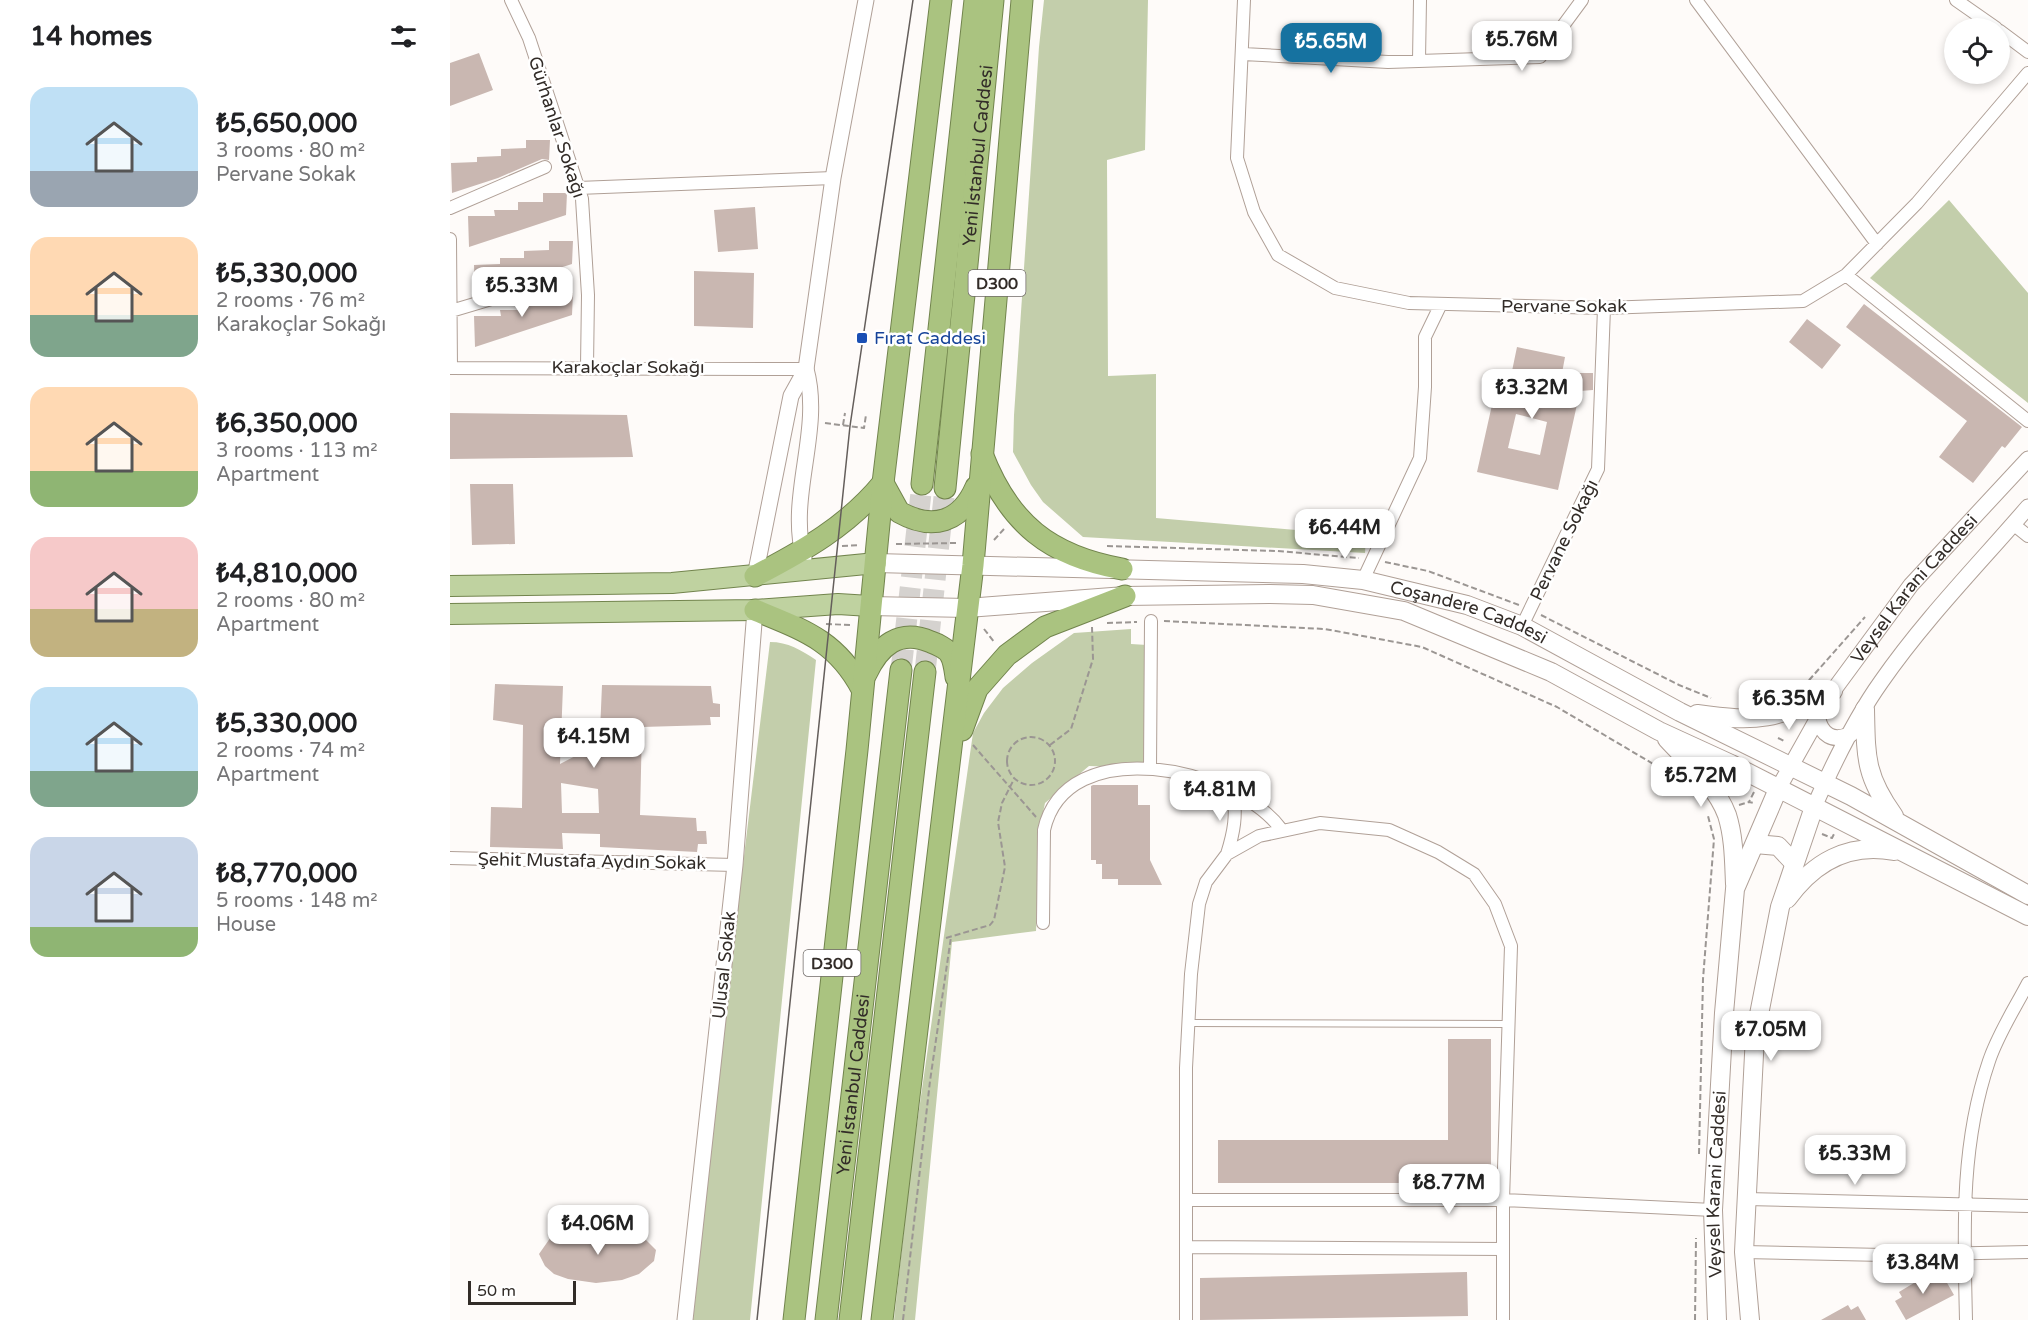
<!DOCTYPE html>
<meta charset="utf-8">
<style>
body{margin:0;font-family:"Varela Round",sans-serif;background:#f6f6f6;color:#202124;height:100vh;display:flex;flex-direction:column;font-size:22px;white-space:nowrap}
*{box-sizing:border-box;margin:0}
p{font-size:20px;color:#757577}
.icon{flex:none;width:33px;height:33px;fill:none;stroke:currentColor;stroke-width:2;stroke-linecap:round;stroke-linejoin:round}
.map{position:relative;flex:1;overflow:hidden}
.drawer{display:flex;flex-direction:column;background:#fff;width:450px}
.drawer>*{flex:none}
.fabs{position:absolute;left:1494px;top:18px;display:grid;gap:12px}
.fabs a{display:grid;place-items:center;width:66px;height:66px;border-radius:50%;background:#fff;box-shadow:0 3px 9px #0003;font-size:30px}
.scale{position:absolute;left:18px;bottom:15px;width:108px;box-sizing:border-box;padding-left:6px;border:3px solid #322c28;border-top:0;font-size:16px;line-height:21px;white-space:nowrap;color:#322c28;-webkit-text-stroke:4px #fff;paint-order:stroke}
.price{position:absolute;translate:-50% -51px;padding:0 14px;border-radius:12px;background:#fff;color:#222;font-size:20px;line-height:39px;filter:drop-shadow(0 2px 3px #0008)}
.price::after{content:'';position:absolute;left:50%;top:36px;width:18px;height:14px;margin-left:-9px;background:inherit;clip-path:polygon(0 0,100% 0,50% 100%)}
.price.current{background:#1672a0;color:#fff}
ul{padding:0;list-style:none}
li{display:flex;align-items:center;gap:18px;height:150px;padding:0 30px}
li span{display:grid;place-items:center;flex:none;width:168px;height:120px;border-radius:18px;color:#555}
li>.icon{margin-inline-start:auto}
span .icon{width:72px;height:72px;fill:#fffc;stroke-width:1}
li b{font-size:26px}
h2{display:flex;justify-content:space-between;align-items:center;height:72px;padding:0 30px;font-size:26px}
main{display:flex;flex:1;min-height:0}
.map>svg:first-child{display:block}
.green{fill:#c3ceab}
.building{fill:#c9b7b1;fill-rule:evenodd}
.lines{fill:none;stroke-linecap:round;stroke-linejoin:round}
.trunk-tunnel{stroke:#d5d2cf;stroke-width:21;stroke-dasharray:21 10;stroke-linecap:butt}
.service-casing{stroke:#b0a097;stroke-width:8}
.minor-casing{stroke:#b0a097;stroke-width:14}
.tertiary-casing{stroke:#b0a097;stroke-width:17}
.secondary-casing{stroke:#b0a097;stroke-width:20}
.primary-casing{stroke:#72844d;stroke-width:22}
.trunk-casing{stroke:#72844d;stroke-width:23}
.path{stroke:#9b9693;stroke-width:2;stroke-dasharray:6 3;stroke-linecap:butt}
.service{stroke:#fff;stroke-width:6}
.minor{stroke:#fff;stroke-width:12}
.tertiary{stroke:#fff;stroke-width:15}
.secondary{stroke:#fff;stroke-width:18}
.primary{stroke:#bfd2a0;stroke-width:20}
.trunk{stroke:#aac380;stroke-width:21}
.tram{stroke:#645e5b;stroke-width:1.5}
.transit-dot{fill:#1a4fb4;stroke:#fff;stroke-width:2}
.labels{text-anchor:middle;stroke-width:5;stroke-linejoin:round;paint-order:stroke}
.shield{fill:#fff;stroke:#706b68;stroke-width:1.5}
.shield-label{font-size:16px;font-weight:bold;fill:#322c28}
.street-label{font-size:18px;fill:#322c28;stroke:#fff}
.transit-label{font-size:18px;fill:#164399;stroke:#fff;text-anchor:start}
</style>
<main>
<section class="drawer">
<h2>14 homes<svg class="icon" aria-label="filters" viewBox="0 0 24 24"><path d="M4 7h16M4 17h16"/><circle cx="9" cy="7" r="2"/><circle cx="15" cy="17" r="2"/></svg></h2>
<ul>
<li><span style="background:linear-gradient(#bfe0f5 70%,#9aa5b1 0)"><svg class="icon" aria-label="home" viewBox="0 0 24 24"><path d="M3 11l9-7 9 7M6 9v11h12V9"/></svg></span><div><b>₺5,650,000</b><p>3 rooms · 80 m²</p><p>Pervane Sokak</p></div></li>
<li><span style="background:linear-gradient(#ffd9b3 65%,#7fa58c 0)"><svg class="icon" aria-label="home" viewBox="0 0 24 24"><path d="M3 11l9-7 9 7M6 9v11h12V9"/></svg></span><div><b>₺5,330,000</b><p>2 rooms · 76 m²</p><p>Karakoçlar Sokağı</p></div></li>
<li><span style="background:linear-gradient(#ffd9b3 70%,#8fb573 0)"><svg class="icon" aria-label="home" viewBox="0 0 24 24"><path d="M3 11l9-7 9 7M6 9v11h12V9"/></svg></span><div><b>₺6,350,000</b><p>3 rooms · 113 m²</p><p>Apartment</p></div></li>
<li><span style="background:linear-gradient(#f6c9c9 60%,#c2b280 0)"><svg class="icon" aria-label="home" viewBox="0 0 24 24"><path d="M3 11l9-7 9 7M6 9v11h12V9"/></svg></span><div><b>₺4,810,000</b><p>2 rooms · 80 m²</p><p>Apartment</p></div></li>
<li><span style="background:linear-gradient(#bfe0f5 70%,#7fa58c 0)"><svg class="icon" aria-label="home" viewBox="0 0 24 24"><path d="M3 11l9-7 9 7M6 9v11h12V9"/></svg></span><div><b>₺5,330,000</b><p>2 rooms · 74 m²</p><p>Apartment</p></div></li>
<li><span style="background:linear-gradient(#c9d6e8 75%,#8fb573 0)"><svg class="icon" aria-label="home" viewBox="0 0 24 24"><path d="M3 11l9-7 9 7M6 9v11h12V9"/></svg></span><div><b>₺8,770,000</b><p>5 rooms · 148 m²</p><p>House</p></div></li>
</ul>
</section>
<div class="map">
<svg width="1578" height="1320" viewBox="0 0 1578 1320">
<rect width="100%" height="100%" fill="#fefbf9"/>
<path class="green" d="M 594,0 L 698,0 L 695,150 L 657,160 L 658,376 L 706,374 L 706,518 L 916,536 L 915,553 L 633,537 L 593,502 L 581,485 L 563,452 L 564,415 L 589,47 Z
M 1499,200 L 1578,293 L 1578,403 L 1420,278 Z
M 681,629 L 681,644 L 697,645 L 696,768 L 639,766 L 595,803 L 590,827 L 586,931 L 502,942 L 465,1320 L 444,1320 L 461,1166 L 523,733 L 534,713 L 553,688 L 582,663 L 624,633 Z
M 320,642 C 338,642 351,650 366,660 L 300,1320 L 243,1320 L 286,922 Z"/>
<path class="building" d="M 29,53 L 43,90 L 0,106 L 0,63 Z
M 76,140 L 100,140 L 99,160 L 92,159 L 48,178 L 2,193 L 1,163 L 27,162 L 27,157 L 51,156 L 51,149 L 76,148 Z
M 93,193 L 117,193 L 116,215 L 19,247 L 18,216 L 45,216 L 44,210 L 68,210 L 68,202 L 93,202 Z
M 305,207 L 308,249 L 268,252 L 264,210 Z
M 99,241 L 123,241 L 122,264 L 25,295 L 24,265 L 50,264 L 50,258 L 74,258 L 74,251 L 99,250 Z
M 244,271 L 304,273 L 303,328 L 244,326 Z
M 99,293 L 123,293 L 122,315 L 25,347 L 24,316 L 51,316 L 50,310 L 74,310 L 74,302 L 99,302 Z
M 1414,304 L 1572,427 L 1555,448 L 1552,446 L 1523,483 L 1489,457 L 1517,421 L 1396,327 Z
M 1357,319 L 1391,345 L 1372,369 L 1339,342 Z
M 1067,347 L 1115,357 L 1112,373 L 1143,373 L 1143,390 L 1130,391 L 1108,490 L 1027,472 L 1050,369 L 1062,371 ZM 1066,414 L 1097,422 L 1090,455 L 1058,448 Z
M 0,413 L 177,415 L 183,457 L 0,459 Z
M 20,484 L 63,484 L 65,544 L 22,545 Z
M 45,684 L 113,686 L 110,764 L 133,752 L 149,755 L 152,685 L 261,686 L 263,703 L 270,704 L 270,717 L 260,717 L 261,725 L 192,727 L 190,815 L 246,818 L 247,831 L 256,831 L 257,844 L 248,844 L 247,852 L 150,847 L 150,834 L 112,833 L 113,849 L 40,847 L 41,807 L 72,808 L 73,725 L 43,720 ZM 111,783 L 148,789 L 149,813 L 112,813 Z
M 643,785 L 688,785 L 688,805 L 700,805 L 700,860 L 712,885 L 668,885 L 668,879 L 652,879 L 652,864 L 646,864 L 646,860 L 641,860 L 641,786 Z
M 998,1039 L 1041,1039 L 1041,1183 L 768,1183 L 768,1140 L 998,1140 Z
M 174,1232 L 190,1234 L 206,1250 L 204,1261 L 189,1274 L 172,1280 L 146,1283 L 118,1279 L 104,1274 L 95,1266 L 89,1254 L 103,1234 Z
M 1017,1272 L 1018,1316 L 750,1320 L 750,1278 Z
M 1482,1272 L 1485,1278 L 1492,1274 L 1504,1295 L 1456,1320 L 1445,1301 L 1452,1297 L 1449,1292 Z
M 1398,1305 L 1401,1310 L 1408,1306 L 1416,1320 L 1371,1320 Z"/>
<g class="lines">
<path class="trunk-tunnel" d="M 451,670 L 472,484
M 475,672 L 495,488"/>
<g class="service-casing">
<path id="service" d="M 739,1023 L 1058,1024"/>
</g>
<g class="minor-casing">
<path id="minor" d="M 61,0 L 79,38 L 132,199 L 138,295 L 137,366
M 794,0 L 787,158 L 804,212 L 828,255 L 885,288 L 959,303 L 1154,308 L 1353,301 L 1396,275 L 1467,203 L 1578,73
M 1246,0 L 1427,244
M 1506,0 L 1546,28
M 1550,31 L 1578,52
M 793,54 L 938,62 L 1090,57 L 1132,0
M 969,60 L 970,0
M 128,188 L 383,178
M 0,208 L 95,167
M 0,239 L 1,368
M 1396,275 L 1578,421
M 1,311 L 115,277
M 0,368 L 356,369
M 1563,524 L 1578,536
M 913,580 L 970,458 L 975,387 L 975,337 L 990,306
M 1072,626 L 1148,469 L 1154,308
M 700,769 L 701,621
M 777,854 C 784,832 787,815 783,792
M 0,858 L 285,865
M 593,923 L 594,830 C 616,731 785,767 831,829
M 1296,1199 L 1578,1206
M 736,1200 L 1053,1200 L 1263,1210
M 736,1247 L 1053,1249
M 1294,1252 L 1434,1255 L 1578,1252
M 736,1320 L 736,1068 L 741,974 L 749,904 L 756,882 L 777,854 L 809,836 L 870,823 L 939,830 L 988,852 L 1024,874 L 1045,904 L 1061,946 L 1053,1200 L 1053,1320
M 1516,1320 C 1514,1232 1510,1146 1539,1061 C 1548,1034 1565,1008 1578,983"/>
</g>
<g class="tertiary-casing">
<g id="tertiary">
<path d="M 354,558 C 337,496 373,431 356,369 L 383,178 L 416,0"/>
<path d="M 305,576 L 341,396 L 356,369"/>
<path d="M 1367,716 C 1371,735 1383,743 1401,734"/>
<path id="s1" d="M 1328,789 L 1383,691 L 1461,585 L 1578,459"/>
<path d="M 1364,807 C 1383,764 1404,720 1431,682 C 1474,620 1528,565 1578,507"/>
<path d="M 235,1320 L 285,865 L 305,610"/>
</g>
</g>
<g class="secondary-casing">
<g id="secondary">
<path id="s2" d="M 426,563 L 853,574 L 913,580 L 1017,605 L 1072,626 L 1230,712 L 1401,796 L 1578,895"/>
<path d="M 420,606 L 517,608 L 675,596 L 819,594 L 863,595 L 954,611 L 1101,672 L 1209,731 L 1281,764 L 1578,916"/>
<path d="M 1415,709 C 1416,757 1415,776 1444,816"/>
<path d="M 1247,714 C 1309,723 1326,719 1383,691"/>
<path d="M 1217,739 C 1237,761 1266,785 1277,815 C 1284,837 1284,861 1285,884"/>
<path d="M 1305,844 L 1328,846 L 1344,863"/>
<path d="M 1337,899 C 1363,863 1398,842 1444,851"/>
<path id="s3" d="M 1267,1320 L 1263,1210 L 1274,1013 L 1285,889 L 1328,789"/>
<path d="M 1300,1320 L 1294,1252 L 1305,1035 L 1330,907 L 1364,807"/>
</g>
</g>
<g class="primary-casing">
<path id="primary" d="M 0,586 L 222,583 L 426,563
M 0,614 L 305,610 L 388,604 L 420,606"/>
</g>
<g class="trunk-casing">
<g id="trunk">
<path d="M 532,454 C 559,524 600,556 672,569"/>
<path d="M 433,483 L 449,512 C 483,531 511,522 526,487"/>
<path d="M 472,484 L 525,0"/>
<path id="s4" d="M 495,488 L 543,0"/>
<path d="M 305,576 C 353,551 398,526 433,483"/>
<path d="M 305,610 C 353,630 386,640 412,689"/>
<path d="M 416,674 C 429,646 449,628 481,642 C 487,644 497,649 500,654 C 504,660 505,670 506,677"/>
<path d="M 512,730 L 527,689 L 557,655 L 595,627 L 675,596"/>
<path d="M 344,1320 L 407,750 L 433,483 L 491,0"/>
<path id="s5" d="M 376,1320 L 451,670"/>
<path d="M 400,1320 L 475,672"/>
<path d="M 432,1320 L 523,565 L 572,0"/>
</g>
</g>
<path class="path" d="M 375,423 L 414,428 L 416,415
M 393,425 L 395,413
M 544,540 L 554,529
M 446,544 L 506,543
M 392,546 L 410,545
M 657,546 L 827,551 L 909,558
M 935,562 L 978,571 L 1069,605
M 1091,615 L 1229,685 L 1261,698
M 714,621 L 875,629 L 972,647 L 1107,707 L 1232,781 L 1242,792
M 657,623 L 687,622
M 376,624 L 400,625
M 534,629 L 545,643
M 1353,687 L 1415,617
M557 761a24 24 0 1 1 48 0a24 24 0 1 1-48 0Z
M 1328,738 L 1336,742
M 523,745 L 586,817
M 600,745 L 621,729 L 643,659 L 642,627
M 1304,792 L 1299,802 L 1304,803
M 1289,805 L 1299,802
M 1372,834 L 1382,838 L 1384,834
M 496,938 L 540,925 L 544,920 L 555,867 L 548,822 L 552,803 L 564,779
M 1249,1154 L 1253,979 L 1264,839 L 1258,816
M 453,1320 L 480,1081 L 501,937
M 1245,1320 L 1246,1238"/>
<use href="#service" class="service"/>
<use href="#minor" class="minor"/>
<use href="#tertiary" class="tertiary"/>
<use href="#secondary" class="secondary"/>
<use href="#primary" class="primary"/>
<use href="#trunk" class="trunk"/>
<path class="tram" d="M 307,1320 L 400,426 L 463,0"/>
</g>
<rect class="transit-dot" x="406" y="332" width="12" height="12" rx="3"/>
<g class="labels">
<g class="shield">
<rect x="518.5" y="270" width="57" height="26" rx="4.5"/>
<rect x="353.5" y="950" width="57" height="26" rx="4.5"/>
</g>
<g class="shield-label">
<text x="547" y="289">D300</text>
<text x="382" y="969">D300</text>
</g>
<g class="street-label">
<text transform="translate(107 127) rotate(72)" y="6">Gürhanlar Sokağı</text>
<text dy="6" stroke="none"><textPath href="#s4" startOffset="334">Yeni İstanbul Caddesi</textPath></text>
<text x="1114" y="312">Pervane Sokak</text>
<text x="178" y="373">Karakoçlar Sokağı</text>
<text transform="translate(1114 540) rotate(-64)" y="6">Pervane Sokağı</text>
<text dy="6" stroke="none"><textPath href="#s1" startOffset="243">Veysel Karani Caddesi</textPath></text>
<text dy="6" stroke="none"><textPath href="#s2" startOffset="598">Coşandere Caddesi</textPath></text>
<text transform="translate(142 861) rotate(1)" y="6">Şehit Mustafa Aydın Sokak</text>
<text transform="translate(274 965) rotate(-84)" y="6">Ulusal Sokak</text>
<text dy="6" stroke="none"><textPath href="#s5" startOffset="237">Yeni İstanbul Caddesi</textPath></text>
<text dy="6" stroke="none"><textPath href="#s3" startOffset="136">Veysel Karani Caddesi</textPath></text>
</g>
<g class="transit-label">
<text x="424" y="344">Fırat Caddesi</text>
</g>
</g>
</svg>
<div class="fabs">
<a><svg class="icon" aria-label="locate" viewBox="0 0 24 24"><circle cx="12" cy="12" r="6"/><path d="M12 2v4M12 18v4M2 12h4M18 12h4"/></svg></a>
</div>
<div class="scale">50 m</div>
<b class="price" style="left:1072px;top:72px">₺5.76M</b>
<b class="price current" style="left:881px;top:74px">₺5.65M</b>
<b class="price" style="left:72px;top:318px">₺5.33M</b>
<b class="price" style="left:1082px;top:420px">₺3.32M</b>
<b class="price" style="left:895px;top:560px">₺6.44M</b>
<b class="price" style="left:1339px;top:731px">₺6.35M</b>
<b class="price" style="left:144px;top:769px">₺4.15M</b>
<b class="price" style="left:1251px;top:808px">₺5.72M</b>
<b class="price" style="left:770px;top:822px">₺4.81M</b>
<b class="price" style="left:1321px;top:1062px">₺7.05M</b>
<b class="price" style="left:1405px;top:1186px">₺5.33M</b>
<b class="price" style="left:999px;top:1215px">₺8.77M</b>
<b class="price" style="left:148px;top:1256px">₺4.06M</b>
<b class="price" style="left:1473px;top:1295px">₺3.84M</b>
</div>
</main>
